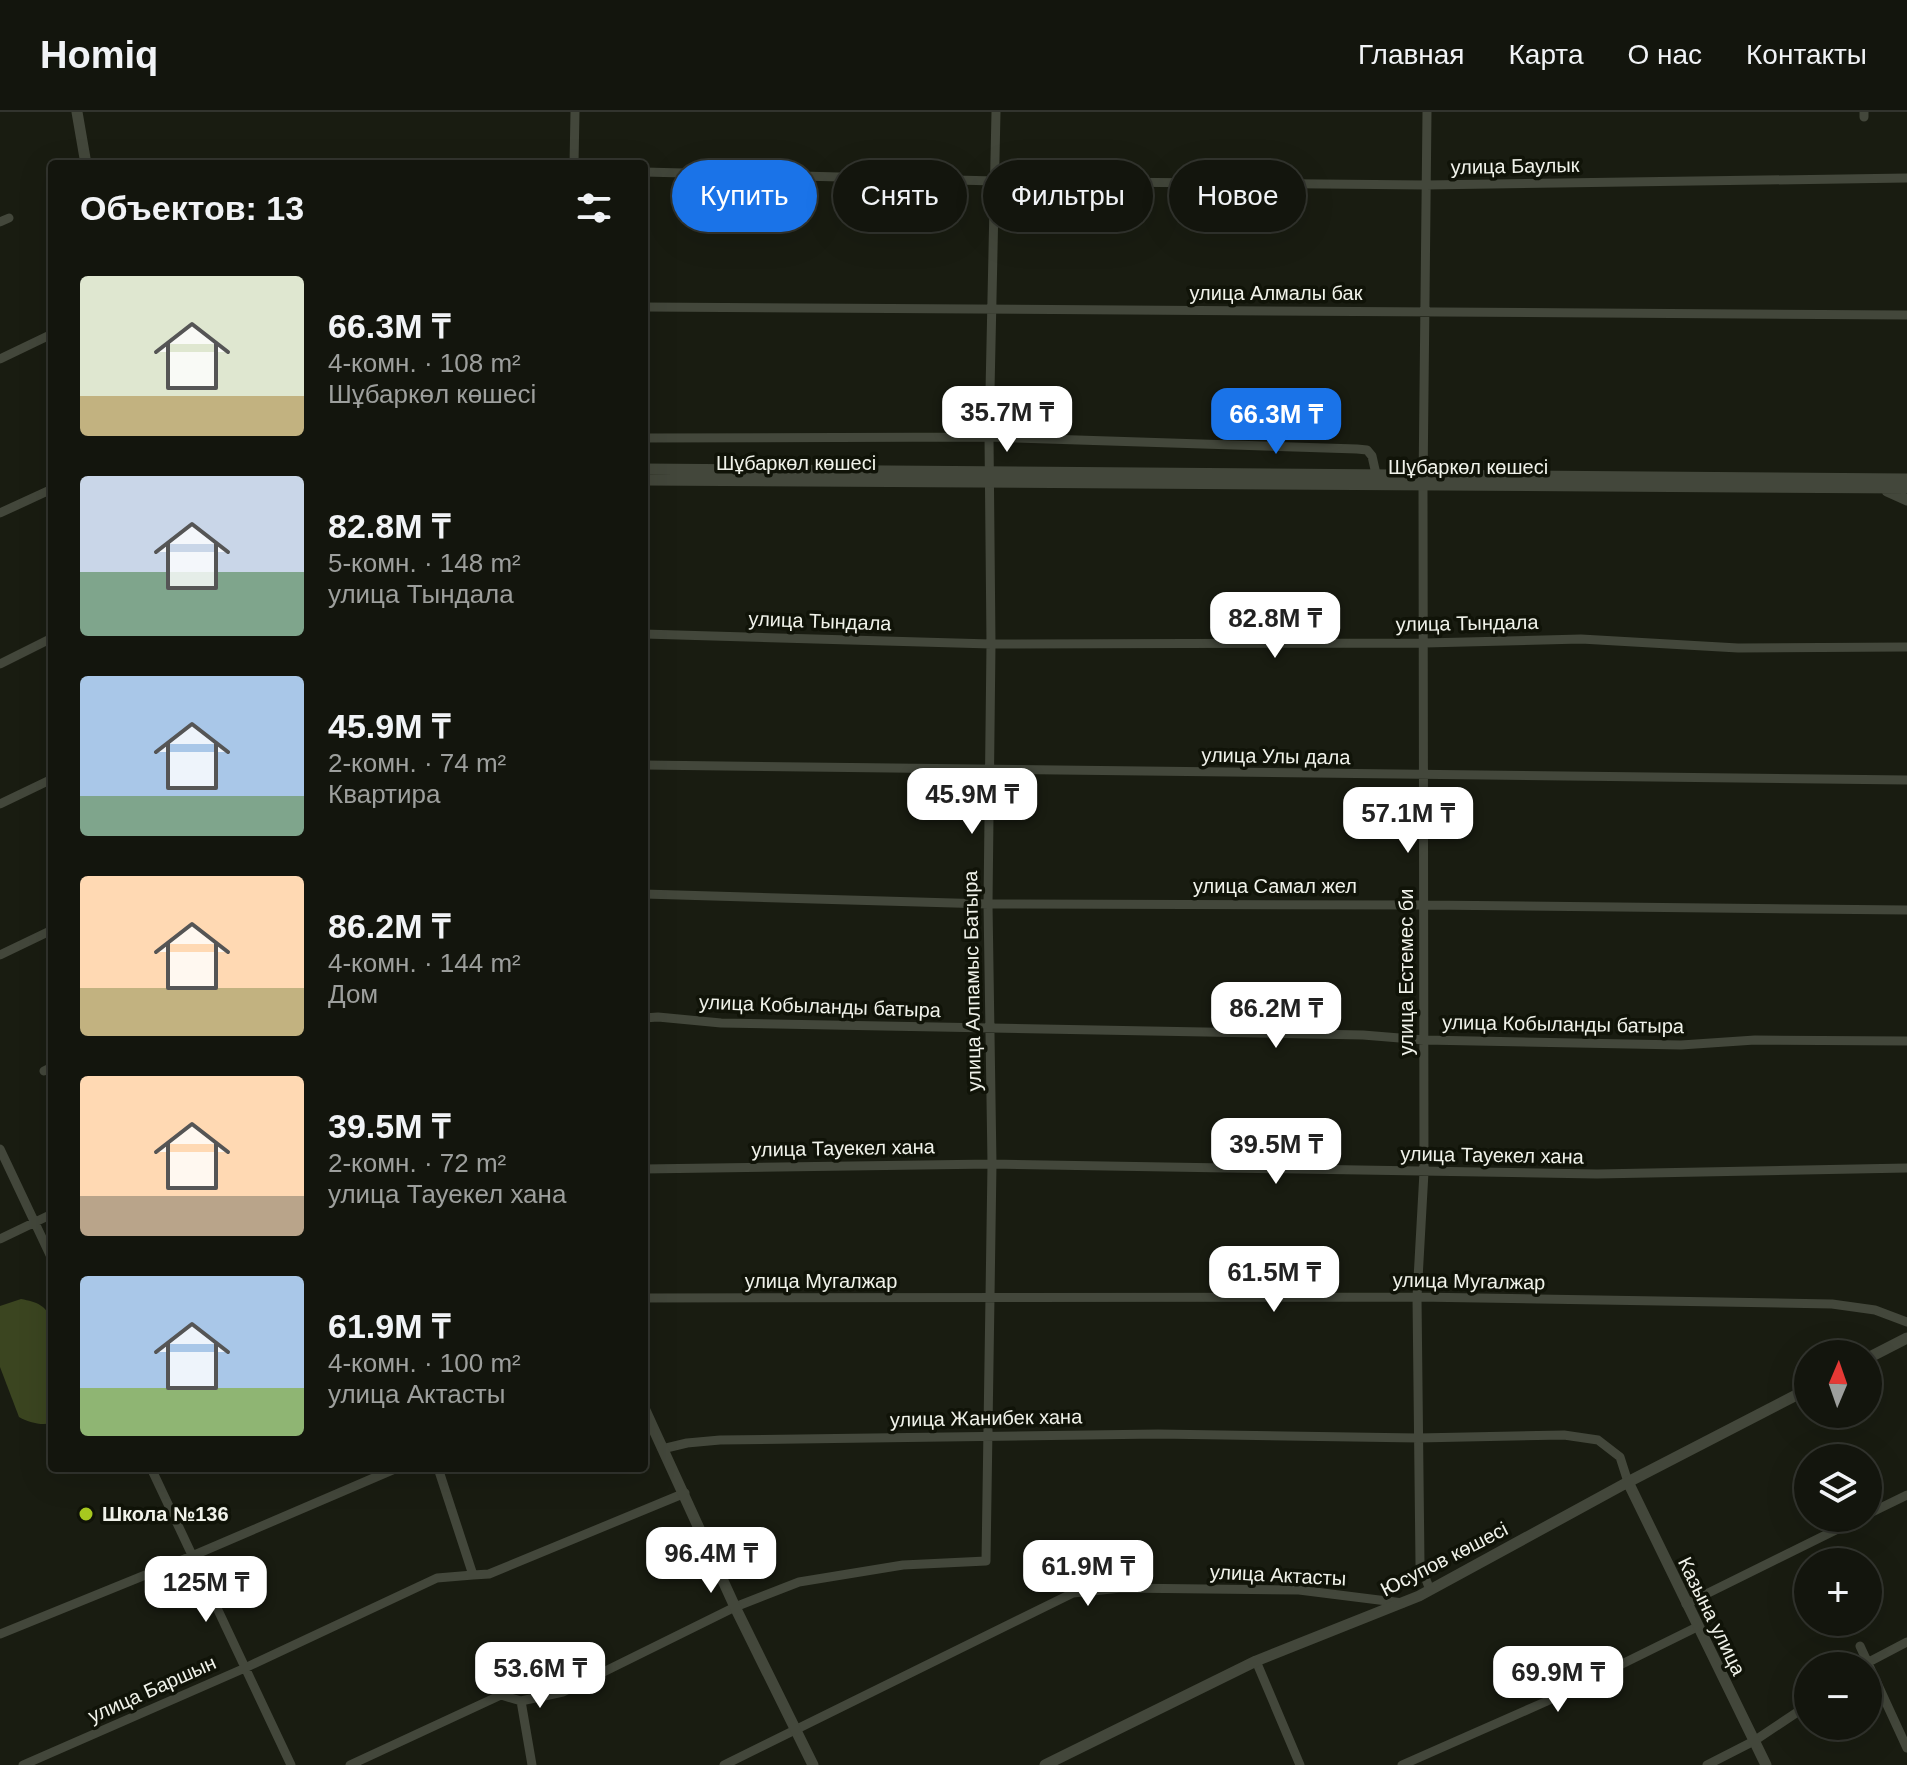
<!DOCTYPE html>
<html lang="ru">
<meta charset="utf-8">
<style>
body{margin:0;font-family:Helvetica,sans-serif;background:#20221b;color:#f1f3f6;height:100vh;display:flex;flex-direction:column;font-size:30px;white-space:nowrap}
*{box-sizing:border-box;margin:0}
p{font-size:26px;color:#9d9f9d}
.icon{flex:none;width:44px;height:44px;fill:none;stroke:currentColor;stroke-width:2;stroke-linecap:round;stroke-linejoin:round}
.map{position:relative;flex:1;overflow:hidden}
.side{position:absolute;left:48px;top:48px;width:600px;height:1312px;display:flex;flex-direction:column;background:#13150d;border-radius:8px;box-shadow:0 8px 32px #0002,0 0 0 2px #32342e}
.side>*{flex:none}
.guide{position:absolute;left:672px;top:48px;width:760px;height:72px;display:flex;gap:16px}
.needle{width:52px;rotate:2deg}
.buttons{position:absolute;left:1794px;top:1228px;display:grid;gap:16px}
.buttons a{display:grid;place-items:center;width:88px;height:88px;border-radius:50%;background:#13150d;box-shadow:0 8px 32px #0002,0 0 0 2px #32342e;font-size:40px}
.price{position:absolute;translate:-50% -68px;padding:0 18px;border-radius:16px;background:#fff;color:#222;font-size:26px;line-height:52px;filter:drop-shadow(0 2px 4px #0008)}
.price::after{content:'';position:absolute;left:50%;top:48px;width:24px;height:18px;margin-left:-12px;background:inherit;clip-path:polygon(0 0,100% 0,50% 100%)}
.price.on{background:#1a73e8;color:#fff}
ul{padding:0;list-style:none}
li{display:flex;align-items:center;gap:24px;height:200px;padding:0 32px}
li span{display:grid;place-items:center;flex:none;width:224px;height:160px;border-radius:8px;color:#555}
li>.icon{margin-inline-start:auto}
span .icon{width:96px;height:96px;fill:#fffc;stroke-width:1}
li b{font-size:34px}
h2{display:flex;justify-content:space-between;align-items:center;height:96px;padding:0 32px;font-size:34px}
.tag{padding:0 28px;border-radius:36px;background:#13150d;box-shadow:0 8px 32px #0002,0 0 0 2px #32342e;font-size:28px;line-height:72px}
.tag.on{background:#1a73e8;color:#fff}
header{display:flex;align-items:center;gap:48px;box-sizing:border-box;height:112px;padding:0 40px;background:#13150d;border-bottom:2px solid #32342e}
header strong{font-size:38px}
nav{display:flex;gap:44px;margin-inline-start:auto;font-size:28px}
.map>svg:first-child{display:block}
.green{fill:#3b4520}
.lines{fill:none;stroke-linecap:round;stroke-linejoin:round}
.minor{stroke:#43473b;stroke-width:9}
.tertiary{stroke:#43473b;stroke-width:11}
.poi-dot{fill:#a7c81f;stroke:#101308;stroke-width:3}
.labels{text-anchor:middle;stroke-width:7;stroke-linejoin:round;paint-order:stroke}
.street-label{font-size:20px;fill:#f0f2ea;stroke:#101308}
.poi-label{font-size:20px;font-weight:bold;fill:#f0f2ea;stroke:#101308;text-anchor:start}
</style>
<header>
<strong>Homiq</strong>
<nav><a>Главная</a><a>Карта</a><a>О нас</a><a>Контакты</a></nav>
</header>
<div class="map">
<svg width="1907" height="1653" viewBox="0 0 1907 1653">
<rect width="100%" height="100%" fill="#191c11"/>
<path class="green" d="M 21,1187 C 37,1190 46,1193 52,1209 L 52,1311 C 41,1314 28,1310 19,1305 L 0,1255 L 0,1194 Z"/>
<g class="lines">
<path class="minor" d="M 1427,0 L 1423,373 L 1424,1060 L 1417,1185 L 1420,1452 L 1430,1478
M 1864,0 L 1864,5
M 574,52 L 575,0
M 644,60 L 995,69 L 1426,73 L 1907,66
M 0,110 L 9,106
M 644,195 L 1907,203
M 0,247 L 52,222
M 644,326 L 989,325 L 1357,337 L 1367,338 L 1372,344 L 1376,362
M 0,401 L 52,377
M 644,522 L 991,532 L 1425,531 L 1581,527 L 1738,536 L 1907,535
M 0,552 L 52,526
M 644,653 L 1907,668
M 0,692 L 52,667
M 644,782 L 988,792 L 1424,793 L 1907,798
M 0,843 L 52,818
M 644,906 L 658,905 L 721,911 L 1363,923 L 1424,928 L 1681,933 L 1755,928 L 1907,929
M 44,959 L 52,955
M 0,1037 L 52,1147
M 644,1057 L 992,1052 L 1597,1062 L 1907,1056
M 0,1127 L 52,1102
M 644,1186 L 1417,1185 L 1832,1192 L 1875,1198 L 1907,1210
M 662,1337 L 687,1331 L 720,1328 L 1158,1322 L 1418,1326 L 1564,1323 L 1598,1328 L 1620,1345 L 1628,1370
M 151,1356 L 291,1653
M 438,1356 L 473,1463 L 489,1462 L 685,1381
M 1868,1402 L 1907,1383
M 1686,1492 L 1860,1406
M 0,1522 L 192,1444 L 397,1356
M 1860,1534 L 1907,1636
M 1256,1549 L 1300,1653
M 1865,1552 L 1907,1530
M 521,1589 L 563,1580 L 735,1495 L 799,1470 L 903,1453 L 986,1449 L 992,1052 L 988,792 L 991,532 L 989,325 L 996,0
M 23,1653 L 245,1556 L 437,1466 L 473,1463
M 350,1653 L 501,1583 L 521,1589 L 532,1653
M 724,1653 L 1073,1481 L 1121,1476 L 1299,1478 L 1403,1491
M 1402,1653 L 1545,1590 L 1697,1515
M 1707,1653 L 1754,1629 L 1808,1593"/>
<path class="tertiary" d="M 77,0 L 86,52
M 644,357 L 1907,367
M 644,368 L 1907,376
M 1887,379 L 1907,388
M 1868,1246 L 1907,1226
M 644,1296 L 735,1495 L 813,1653
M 1628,1370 L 1766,1653
M 1045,1653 L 1256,1549 L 1419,1484 L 1628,1370 L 1808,1277"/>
</g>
<circle class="poi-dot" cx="86" cy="1402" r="8"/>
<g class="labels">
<g class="street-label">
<text transform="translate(1515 54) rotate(-1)" y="7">улица Баулык</text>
<text x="1276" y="188">улица Алмалы бак</text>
<text x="796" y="358">Шұбаркөл көшесі</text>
<text x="1468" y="362">Шұбаркөл көшесі</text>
<text transform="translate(820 509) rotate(2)" y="7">улица Тындала</text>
<text transform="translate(1467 511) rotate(-1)" y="7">улица Тындала</text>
<text transform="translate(1276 644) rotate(1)" y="7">улица Улы дала</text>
<text x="1275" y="781">улица Самал жел</text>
<text transform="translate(1406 860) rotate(-90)" y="7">улица Естемес би</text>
<text transform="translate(972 869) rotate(-91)" y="7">улица Алпамыс Батыра</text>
<text transform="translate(820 894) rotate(2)" y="7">улица Кобыланды батыра</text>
<text transform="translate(1563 912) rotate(1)" y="7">улица Кобыланды батыра</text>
<text transform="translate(843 1036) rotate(-1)" y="7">улица Тауекел хана</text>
<text transform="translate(1492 1043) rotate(1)" y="7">улица Тауекел хана</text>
<text x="821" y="1176">улица Мугалжар</text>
<text transform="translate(1469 1169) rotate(1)" y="7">улица Мугалжар</text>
<text transform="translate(986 1306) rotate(-1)" y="7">улица Жанибек хана</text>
<text transform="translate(1444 1447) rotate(-27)" y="7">Юсупов көшесі</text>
<text transform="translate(1278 1463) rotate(3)" y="7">улица Актасты</text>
<text transform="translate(1712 1504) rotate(64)" y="7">Казына улица</text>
<text transform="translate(152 1577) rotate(-24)" y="7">улица Баршын</text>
</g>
<g class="poi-label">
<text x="102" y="1409">Школа №136</text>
</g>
</g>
</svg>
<div class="buttons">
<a><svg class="needle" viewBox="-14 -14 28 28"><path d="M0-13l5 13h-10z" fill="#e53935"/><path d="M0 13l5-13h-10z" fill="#9d9f9d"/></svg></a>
<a><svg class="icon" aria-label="layers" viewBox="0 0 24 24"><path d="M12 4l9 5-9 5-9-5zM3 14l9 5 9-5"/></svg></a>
<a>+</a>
<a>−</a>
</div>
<b class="price" style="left:1007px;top:342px">35.7M ₸</b>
<b class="price on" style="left:1276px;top:344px">66.3M ₸</b>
<b class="price" style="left:1275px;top:548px">82.8M ₸</b>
<b class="price" style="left:972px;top:724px">45.9M ₸</b>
<b class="price" style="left:1408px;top:743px">57.1M ₸</b>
<b class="price" style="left:1276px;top:938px">86.2M ₸</b>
<b class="price" style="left:1276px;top:1074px">39.5M ₸</b>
<b class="price" style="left:1274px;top:1202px">61.5M ₸</b>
<b class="price" style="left:711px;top:1483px">96.4M ₸</b>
<b class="price" style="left:1088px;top:1496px">61.9M ₸</b>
<b class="price" style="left:206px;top:1512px">125M ₸</b>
<b class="price" style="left:540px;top:1598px">53.6M ₸</b>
<b class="price" style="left:1558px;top:1602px">69.9M ₸</b>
<div class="guide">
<a class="tag on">Купить</a>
<a class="tag">Снять</a>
<a class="tag">Фильтры</a>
<a class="tag">Новое</a>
</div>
<section class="side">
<h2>Объектов: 13<svg class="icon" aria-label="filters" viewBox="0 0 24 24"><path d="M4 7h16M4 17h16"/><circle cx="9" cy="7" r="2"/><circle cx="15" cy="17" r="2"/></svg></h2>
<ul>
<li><span style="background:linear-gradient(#dfe7d0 75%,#c2b280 0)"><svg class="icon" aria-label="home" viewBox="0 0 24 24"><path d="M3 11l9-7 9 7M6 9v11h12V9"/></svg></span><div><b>66.3M ₸</b><p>4-комн. · 108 m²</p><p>Шұбаркөл көшесі</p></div></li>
<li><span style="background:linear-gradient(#c9d6e8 60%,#7fa58c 0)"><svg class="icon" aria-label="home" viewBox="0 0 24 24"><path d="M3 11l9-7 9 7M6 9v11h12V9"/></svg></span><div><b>82.8M ₸</b><p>5-комн. · 148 m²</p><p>улица Тындала</p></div></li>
<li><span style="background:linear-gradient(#a9c7e8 75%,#7fa58c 0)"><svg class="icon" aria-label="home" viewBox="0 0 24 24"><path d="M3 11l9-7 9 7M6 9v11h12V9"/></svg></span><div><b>45.9M ₸</b><p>2-комн. · 74 m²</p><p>Квартира</p></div></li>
<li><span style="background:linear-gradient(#ffd9b3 70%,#c2b280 0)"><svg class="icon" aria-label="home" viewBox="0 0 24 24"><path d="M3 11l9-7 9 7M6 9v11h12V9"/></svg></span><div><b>86.2M ₸</b><p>4-комн. · 144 m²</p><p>Дом</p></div></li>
<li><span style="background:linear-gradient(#ffd9b3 75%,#b9a48a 0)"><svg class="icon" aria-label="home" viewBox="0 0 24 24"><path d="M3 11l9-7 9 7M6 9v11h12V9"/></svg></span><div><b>39.5M ₸</b><p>2-комн. · 72 m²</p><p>улица Тауекел хана</p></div></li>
<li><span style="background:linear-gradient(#a9c7e8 70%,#8fb573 0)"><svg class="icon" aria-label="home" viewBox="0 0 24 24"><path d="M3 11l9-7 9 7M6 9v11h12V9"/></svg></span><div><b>61.9M ₸</b><p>4-комн. · 100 m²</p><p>улица Актасты</p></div></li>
</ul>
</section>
</div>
